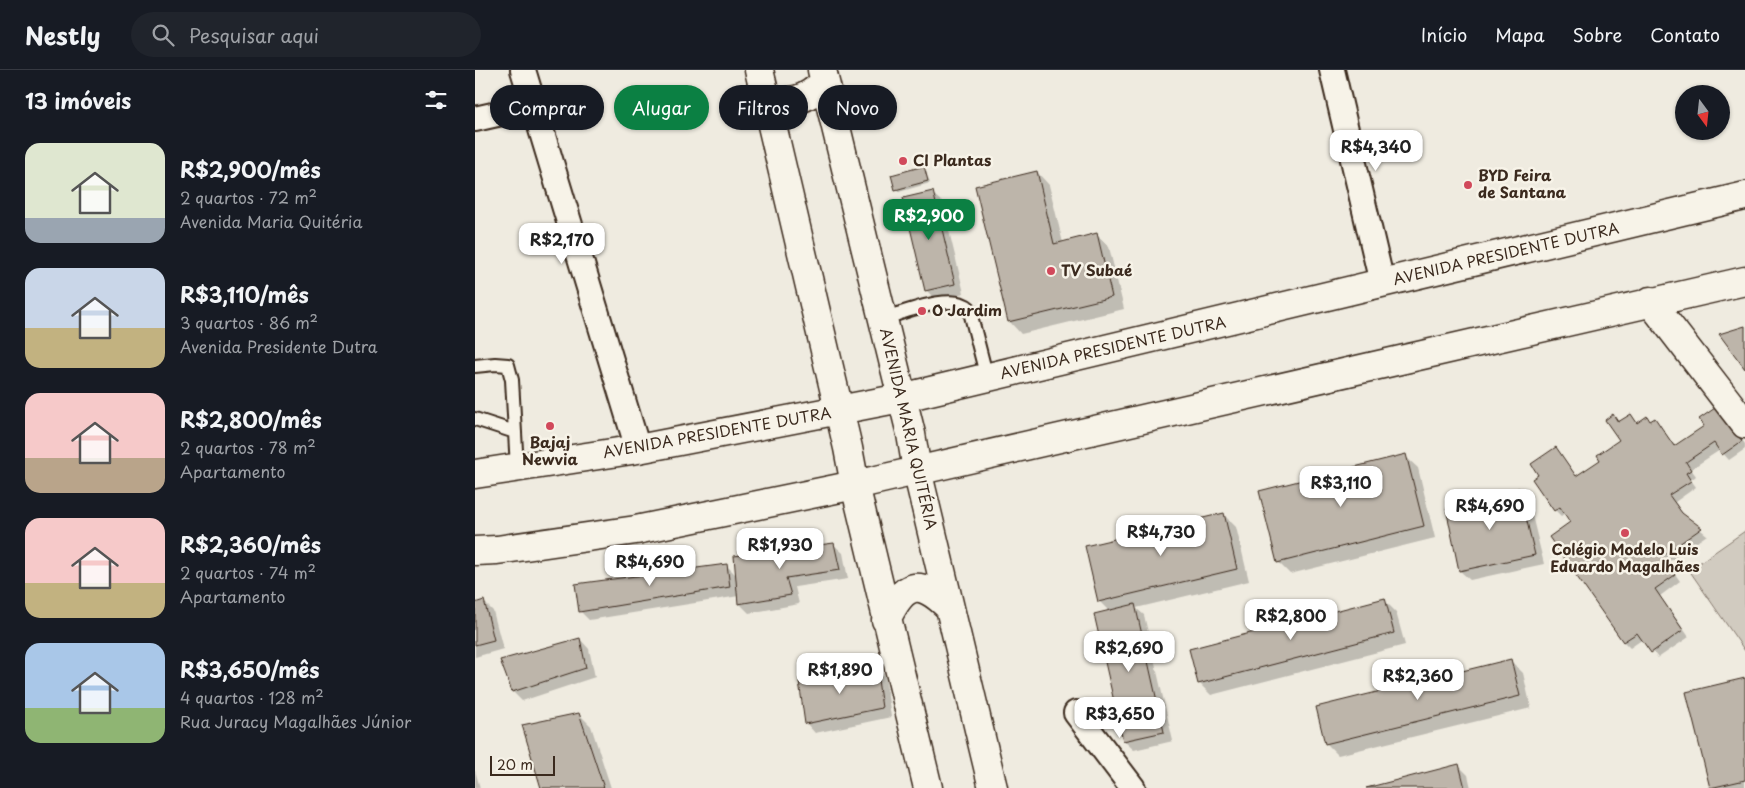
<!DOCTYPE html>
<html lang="pt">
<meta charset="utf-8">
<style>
body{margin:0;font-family:"Playpen Sans",sans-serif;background:#20242c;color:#f1f3f6;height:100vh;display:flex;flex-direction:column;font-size:19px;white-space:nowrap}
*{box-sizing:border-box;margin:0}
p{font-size:16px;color:#9ea1a6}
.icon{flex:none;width:28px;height:28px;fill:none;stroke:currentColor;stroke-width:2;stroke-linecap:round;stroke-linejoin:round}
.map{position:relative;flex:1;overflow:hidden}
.drawer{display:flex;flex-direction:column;background:#171b24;width:475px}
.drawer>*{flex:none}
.top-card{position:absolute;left:15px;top:15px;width:475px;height:45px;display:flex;gap:10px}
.needle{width:32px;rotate:165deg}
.tools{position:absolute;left:1200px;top:15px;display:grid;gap:10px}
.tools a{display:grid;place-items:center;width:55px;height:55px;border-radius:50%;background:#171b24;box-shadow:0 1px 4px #0004;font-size:25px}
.scale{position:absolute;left:15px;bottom:12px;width:65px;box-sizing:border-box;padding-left:5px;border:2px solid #3b2a1e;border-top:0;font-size:14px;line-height:18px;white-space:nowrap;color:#3b2a1e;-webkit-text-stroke:4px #f7f3e8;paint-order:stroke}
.price{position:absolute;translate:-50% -42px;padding:0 11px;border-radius:10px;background:#fff;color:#222;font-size:16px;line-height:32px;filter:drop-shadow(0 1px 2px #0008)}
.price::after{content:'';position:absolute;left:50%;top:30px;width:15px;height:11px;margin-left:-8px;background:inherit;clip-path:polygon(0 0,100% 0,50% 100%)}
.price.on{background:#0b8043;color:#fff}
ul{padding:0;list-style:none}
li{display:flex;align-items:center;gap:15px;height:125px;padding:0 25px}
li span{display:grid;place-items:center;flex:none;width:140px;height:100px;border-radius:15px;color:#555}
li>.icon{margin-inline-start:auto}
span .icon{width:60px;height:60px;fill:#fffc;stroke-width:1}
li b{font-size:21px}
h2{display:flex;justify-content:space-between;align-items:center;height:60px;padding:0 25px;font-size:21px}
.chip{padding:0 18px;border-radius:22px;background:#171b24;box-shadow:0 1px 4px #0004;font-size:18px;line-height:45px}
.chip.on{background:#0b8043;color:#fff}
header{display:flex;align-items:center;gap:30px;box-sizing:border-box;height:70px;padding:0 25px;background:#171b24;border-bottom:1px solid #363941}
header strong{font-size:24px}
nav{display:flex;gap:28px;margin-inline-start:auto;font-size:18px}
.search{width:350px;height:45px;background:#20242c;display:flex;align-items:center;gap:12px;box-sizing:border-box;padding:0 18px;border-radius:28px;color:#9ea1a6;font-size:19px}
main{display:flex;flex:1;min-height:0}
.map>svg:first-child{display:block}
.green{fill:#d1cbc0;stroke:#867a6f}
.shadow{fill:#0003}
.building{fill:#bdb5aa;stroke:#3b2a1e}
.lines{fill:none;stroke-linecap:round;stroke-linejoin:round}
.lane-casing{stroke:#3b2a1e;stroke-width:16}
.street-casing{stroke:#3b2a1e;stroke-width:28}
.secondary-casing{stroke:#3b2a1e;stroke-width:31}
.primary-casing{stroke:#3b2a1e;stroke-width:31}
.highway-casing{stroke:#3b2a1e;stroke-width:31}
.lane{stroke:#f7f3e8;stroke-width:12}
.street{stroke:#f7f3e8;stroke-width:24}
.secondary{stroke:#f7f3e8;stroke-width:28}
.primary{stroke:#f7f3e8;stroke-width:28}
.highway{stroke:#f7f3e8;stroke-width:28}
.poi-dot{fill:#d1495b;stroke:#f7f3e8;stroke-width:2}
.labels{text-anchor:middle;stroke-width:5;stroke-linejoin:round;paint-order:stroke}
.poi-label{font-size:15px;font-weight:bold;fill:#3b2a1e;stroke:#f7f3e8;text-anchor:start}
.street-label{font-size:15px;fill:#3b2a1e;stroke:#f7f3e8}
</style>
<header>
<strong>Nestly</strong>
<div class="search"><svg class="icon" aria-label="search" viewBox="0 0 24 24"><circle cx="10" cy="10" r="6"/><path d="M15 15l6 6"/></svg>Pesquisar aqui</div>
<nav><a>Início</a><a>Mapa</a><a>Sobre</a><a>Contato</a></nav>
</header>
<main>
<section class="drawer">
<h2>13 imóveis<svg class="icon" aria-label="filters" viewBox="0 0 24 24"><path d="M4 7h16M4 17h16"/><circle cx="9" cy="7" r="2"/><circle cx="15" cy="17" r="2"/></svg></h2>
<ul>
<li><span style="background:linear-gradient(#dfe7d0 75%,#9aa5b1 0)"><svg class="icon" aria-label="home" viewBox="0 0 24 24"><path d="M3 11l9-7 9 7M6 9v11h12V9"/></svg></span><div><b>R$2,900/mês</b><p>2 quartos · 72 m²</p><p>Avenida Maria Quitéria</p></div></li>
<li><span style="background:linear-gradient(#c9d6e8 60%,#c2b280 0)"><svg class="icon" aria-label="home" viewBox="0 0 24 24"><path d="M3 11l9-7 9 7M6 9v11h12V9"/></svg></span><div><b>R$3,110/mês</b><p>3 quartos · 86 m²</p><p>Avenida Presidente Dutra</p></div></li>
<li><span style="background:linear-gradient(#f6c9c9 65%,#b9a48a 0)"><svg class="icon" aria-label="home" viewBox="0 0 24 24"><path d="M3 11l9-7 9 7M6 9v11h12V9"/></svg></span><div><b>R$2,800/mês</b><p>2 quartos · 78 m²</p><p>Apartamento</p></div></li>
<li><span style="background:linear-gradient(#f6c9c9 65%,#c2b280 0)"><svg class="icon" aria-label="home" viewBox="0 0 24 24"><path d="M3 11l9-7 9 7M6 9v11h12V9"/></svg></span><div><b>R$2,360/mês</b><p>2 quartos · 74 m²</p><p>Apartamento</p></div></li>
<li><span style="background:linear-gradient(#a9c7e8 65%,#8fb573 0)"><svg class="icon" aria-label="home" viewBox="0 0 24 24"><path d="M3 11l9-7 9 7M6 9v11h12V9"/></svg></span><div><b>R$3,650/mês</b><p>4 quartos · 128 m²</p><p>Rua Juracy Magalhães Júnior</p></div></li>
</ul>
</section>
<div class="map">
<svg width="1270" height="718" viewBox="0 0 1270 718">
<rect width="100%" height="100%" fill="#efebe0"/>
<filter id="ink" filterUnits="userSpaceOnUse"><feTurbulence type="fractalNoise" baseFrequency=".02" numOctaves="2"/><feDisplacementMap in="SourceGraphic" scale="10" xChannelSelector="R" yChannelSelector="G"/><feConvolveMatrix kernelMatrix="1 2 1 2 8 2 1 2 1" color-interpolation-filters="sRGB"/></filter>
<g filter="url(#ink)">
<path class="green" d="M 1270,461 L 1270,581 L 1214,500 Z"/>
<path class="shadow" d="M 449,97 L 455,113 L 424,122 L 422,119 Z
M 562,102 L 574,115 L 588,173 L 622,165 L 634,177 L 649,239 L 546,264 L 534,251 Z
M 457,123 L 467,132 L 489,223 L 461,230 L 451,220 Z
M 1249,344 L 1270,374 L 1270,379 L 1254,390 L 1245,380 L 1216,399 L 1221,406 L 1216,410 L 1221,417 L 1200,432 L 1210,447 L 1232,465 L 1192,493 L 1205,511 L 1185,526 L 1214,567 L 1183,588 L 1168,569 L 1155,578 L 1149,572 L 1075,467 L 1097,452 L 1090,443 L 1086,446 L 1080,440 L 1065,406 L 1081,379 L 1102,407 L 1127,390 L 1145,370 L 1138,346 L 1144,352 L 1155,345 L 1163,353 L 1180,350 L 1201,377 Z
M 930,386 L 943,398 L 960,468 L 815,504 L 803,492 Z
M 1044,420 L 1053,429 L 1069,494 L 995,510 L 985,501 Z
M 749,445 L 761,457 L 774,511 L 661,538 L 669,545 L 698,671 L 659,680 L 649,671 L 620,545 L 634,541 L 624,531 Z
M 358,474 L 368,483 L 373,509 L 320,517 L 324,534 L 274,543 L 264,533 L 264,526 L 114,550 L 105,541 L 251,495 L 262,506 Z
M 909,530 L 921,542 L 930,575 L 736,625 L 724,613 Z
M 8,531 L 18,541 L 28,579 L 0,587 L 0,534 Z
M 105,569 L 114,579 L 120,607 L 47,631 L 38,622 Z
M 1036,591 L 1048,603 L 1056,638 L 863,685 L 851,673 Z
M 400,597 L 410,606 L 416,647 L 340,663 L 331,653 Z
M 1270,609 L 1270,718 L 1236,718 L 1213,623 Z
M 104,644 L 116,656 L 136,718 L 67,718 Z
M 984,696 L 993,705 L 996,718 L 896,718 Z
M 0,700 L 5,718 L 0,718 Z"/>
<path class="building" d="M 449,96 L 453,111 L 420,120 L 416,105 Z
M 562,101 L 579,174 L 622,163 L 637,227 L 533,252 L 500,116 Z
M 458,121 L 480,214 L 450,221 L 428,128 Z
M 1270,256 L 1270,299 L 1244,264 Z
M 1243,336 L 1267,371 L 1247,385 L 1239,373 L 1211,392 L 1216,400 L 1211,403 L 1216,411 L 1194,425 L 1207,443 L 1227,458 L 1187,486 L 1200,505 L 1180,519 L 1208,560 L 1176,583 L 1162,563 L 1148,572 L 1074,467 L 1095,452 L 1085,437 L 1079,441 L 1057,409 L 1063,405 L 1056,394 L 1081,377 L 1101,406 L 1125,390 L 1122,385 L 1144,370 L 1130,350 L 1138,344 L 1143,352 L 1156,344 L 1162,353 L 1172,346 L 1175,351 L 1180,348 L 1199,376 L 1229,356 L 1224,349 Z
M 931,384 L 949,456 L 802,493 L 784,421 Z
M 1044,418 L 1060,485 L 984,501 L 971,438 Z
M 749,443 L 762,499 L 623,532 L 610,476 Z
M 359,473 L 365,500 L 311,508 L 316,525 L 263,534 L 259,486 Z
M 252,494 L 255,517 L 104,542 L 100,514 Z
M 910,528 L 919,563 L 723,614 L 714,579 Z
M 9,530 L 19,570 L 0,575 L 0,533 Z
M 660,534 L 689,662 L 648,671 L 619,544 Z
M 105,568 L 111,598 L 37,622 L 25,590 Z
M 1036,589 L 1045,626 L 850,674 L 841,637 Z
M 401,596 L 407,638 L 330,654 L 324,611 Z
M 1270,608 L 1270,710 L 1235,718 L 1211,622 Z
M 104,643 L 129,718 L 66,718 L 47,655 Z
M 984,694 L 990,718 L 891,718 Z"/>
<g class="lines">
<g class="lane-casing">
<path id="lane" d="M 407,249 C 428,243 478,222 494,238 L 512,308
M 0,296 L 20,294 L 33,295 L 37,310 L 42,398
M 0,349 L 40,362"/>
</g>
<g class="street-casing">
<path id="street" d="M 48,0 L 163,379
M 857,0 L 907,213
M 0,49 L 58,36
M 601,643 L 658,718"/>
</g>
<g class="secondary-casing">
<path id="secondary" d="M 1175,231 L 1270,354"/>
</g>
<g class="primary-casing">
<path id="primary" d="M 284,0 L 373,378 L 380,415 L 453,718
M 347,0 L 436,364 L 442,400 L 518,718
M 292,31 C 316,34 332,30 349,12
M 411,550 C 429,513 443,507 474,537"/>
</g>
<g class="highway-casing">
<path id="highway" d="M 0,404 L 163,379 L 426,328 L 1270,126
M 0,481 L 22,480 L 161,460 L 380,415 L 1270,211"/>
</g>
<use href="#lane" class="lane"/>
<use href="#street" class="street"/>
<use href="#secondary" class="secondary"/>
<use href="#primary" class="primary"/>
<use href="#highway" class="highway"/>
</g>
</g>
<g class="poi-dot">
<circle cx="428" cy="91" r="5"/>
<circle cx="993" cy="115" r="5"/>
<circle cx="576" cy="201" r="5"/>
<circle cx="447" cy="241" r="5"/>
<circle cx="75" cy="356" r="5"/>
<circle cx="1150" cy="463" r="5"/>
</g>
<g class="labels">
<g class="poi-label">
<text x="438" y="96">CI Plantas</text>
<text x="1003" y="111">BYD Feira<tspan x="1003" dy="17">de Santana</tspan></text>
<text x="586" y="206">TV Subaé</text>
<text x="457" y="246">O Jardim</text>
<text x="75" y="378" text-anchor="middle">Bajaj<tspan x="75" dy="17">Newvia</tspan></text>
<text x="1150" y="485" text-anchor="middle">Colégio Modelo Luis<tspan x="1150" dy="17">Eduardo Magalhães</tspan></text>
</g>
<g class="street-label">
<text transform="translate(1031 184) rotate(-13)" y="5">AVENIDA PRESIDENTE DUTRA</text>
<text transform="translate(638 278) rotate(-13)" y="5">AVENIDA PRESIDENTE DUTRA</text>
<text transform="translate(433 359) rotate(77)" y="5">AVENIDA MARIA QUITÉRIA</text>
<text transform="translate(242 363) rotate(-10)" y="5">AVENIDA PRESIDENTE DUTRA</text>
</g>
</g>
</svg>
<div class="tools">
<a><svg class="needle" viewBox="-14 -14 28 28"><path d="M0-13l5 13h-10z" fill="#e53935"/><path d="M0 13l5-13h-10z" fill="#9ea1a6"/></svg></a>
</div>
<div class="scale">20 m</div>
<b class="price" style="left:901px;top:102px">R$4,340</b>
<b class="price on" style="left:454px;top:171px">R$2,900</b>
<b class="price" style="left:87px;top:195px">R$2,170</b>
<b class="price" style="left:866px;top:438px">R$3,110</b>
<b class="price" style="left:1015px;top:461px">R$4,690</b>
<b class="price" style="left:686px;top:487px">R$4,730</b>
<b class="price" style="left:305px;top:500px">R$1,930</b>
<b class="price" style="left:175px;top:517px">R$4,690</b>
<b class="price" style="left:816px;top:571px">R$2,800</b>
<b class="price" style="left:654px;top:603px">R$2,690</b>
<b class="price" style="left:365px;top:625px">R$1,890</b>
<b class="price" style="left:943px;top:631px">R$2,360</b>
<b class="price" style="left:645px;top:669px">R$3,650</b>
<div class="top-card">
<a class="chip">Comprar</a>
<a class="chip on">Alugar</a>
<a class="chip">Filtros</a>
<a class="chip">Novo</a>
</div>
</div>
</main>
